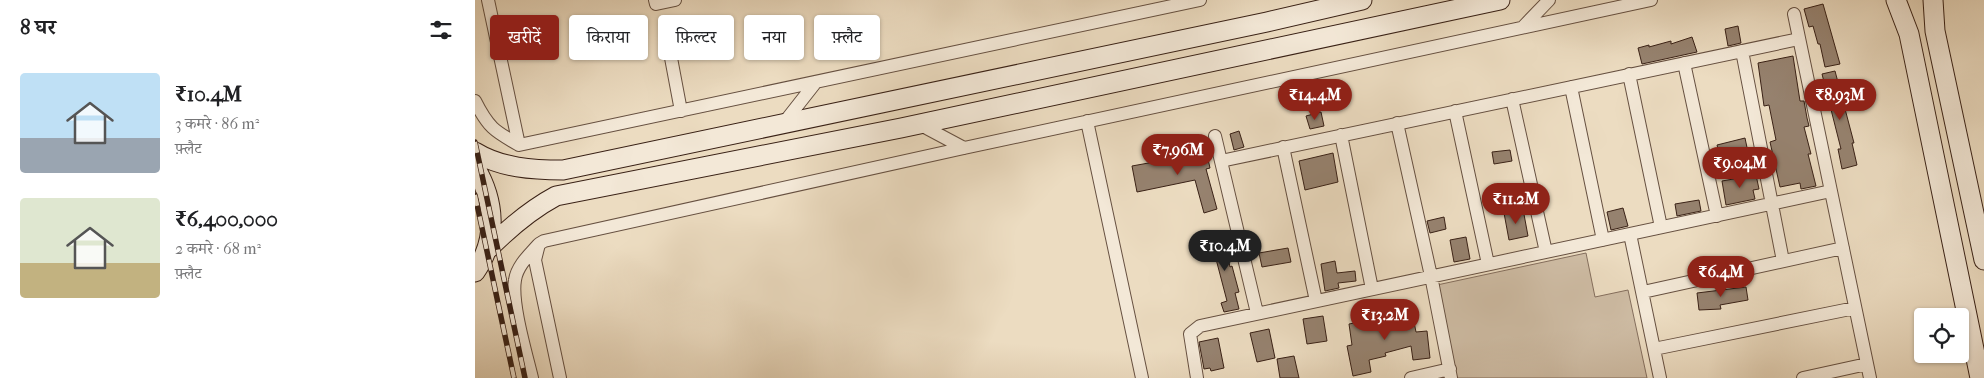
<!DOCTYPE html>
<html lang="hi">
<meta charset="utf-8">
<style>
body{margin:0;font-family:"IM FELL French Canon","Noto Serif Devanagari",serif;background:#f6f6f6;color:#202124;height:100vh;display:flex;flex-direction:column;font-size:19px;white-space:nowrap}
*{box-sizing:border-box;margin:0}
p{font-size:16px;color:#757577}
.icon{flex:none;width:28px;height:28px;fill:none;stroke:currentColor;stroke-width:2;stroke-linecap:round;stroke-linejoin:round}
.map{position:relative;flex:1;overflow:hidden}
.drawer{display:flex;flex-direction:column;background:#fff;width:475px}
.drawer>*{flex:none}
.hud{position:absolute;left:15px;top:15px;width:475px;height:45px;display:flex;gap:10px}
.buttons{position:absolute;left:1439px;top:308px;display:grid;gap:10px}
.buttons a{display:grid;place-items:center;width:55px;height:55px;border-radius:5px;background:#fff;box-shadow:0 1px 4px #0004;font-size:25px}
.price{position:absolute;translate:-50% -42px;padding:0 11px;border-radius:18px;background:#8f2418;color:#fff;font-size:16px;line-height:32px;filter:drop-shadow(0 1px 2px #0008)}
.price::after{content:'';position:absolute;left:50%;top:30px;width:15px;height:11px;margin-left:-8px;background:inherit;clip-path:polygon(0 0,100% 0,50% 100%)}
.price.on{background:#222;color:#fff}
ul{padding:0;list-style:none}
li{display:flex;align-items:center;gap:15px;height:125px;padding:0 20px}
li span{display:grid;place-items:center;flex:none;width:140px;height:100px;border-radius:5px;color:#555}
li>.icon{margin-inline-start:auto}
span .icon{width:60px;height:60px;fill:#fffc;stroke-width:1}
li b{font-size:21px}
h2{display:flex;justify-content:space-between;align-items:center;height:60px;padding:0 20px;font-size:21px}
.tag{padding:0 18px;border-radius:5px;background:#fff;box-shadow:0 1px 4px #0004;font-size:18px;line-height:45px}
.tag.on{background:#8f2418;color:#fff}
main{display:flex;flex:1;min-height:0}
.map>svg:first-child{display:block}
.green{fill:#cebca4;stroke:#846e5d}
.building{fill:#96826f;stroke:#392116}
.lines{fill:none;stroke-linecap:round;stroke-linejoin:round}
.street-casing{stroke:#665041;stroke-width:14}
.secondary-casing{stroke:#392116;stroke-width:21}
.street{stroke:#f3e8d7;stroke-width:12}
.secondary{stroke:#f3e8d7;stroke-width:19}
.rail-casing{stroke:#392116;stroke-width:5.5}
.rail{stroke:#f3e8d7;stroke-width:4;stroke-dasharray:11;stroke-linecap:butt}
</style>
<main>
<section class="drawer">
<h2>8 घर<svg class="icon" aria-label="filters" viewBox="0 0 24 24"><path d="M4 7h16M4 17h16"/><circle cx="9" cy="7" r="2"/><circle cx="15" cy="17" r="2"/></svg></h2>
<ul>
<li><span style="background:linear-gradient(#bfe0f5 65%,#9aa5b1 0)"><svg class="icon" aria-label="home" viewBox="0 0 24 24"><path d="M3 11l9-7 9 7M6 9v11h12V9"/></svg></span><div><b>₹10.4M</b><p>3 कमरे · 86 m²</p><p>फ़्लैट</p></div></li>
<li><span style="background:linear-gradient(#dfe7d0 65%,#c2b280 0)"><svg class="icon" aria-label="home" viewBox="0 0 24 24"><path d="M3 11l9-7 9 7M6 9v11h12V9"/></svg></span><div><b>₹6,400,000</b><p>2 कमरे · 68 m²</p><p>फ़्लैट</p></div></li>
</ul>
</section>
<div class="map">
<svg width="1509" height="378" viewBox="0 0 1509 378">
<rect width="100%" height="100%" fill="#ecdcc1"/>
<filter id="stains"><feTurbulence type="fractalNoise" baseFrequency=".004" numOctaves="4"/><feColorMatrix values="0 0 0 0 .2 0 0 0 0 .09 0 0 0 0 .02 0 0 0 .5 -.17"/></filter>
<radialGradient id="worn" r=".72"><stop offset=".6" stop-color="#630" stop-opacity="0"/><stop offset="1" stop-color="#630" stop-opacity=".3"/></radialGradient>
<path class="green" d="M 1111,253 L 1120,297 L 1153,290 L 1172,378 L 982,378 L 962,285 Z"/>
<path class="building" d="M 1348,4 L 1365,64 L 1350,67 L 1345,44 L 1343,44 L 1338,26 L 1334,27 L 1329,9 Z
M 1263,26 L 1266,43 L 1253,46 L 1250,29 Z
M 1217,37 L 1222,52 L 1167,64 L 1163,48 L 1174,45 L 1174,47 L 1196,41 L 1196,44 Z
M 1318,56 L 1325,101 L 1329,101 L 1332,118 L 1334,126 L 1329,127 L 1336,154 L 1333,154 L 1341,186 L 1326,189 L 1325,183 L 1305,187 L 1295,142 L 1301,140 L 1294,105 L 1289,106 L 1283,63 Z
M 1360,71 L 1379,143 L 1377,143 L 1382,165 L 1367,169 L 1363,149 L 1366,149 L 1347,74 Z
M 846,112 L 849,126 L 835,129 L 831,116 Z
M 764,131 L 769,147 L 759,150 L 755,134 Z
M 1270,138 L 1274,157 L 1247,164 L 1242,145 Z
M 731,150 L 735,168 L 731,169 L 742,209 L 729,213 L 720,180 L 662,192 L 657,166 L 712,156 L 711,154 Z
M 1035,150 L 1037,161 L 1019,164 L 1017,152 Z
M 858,153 L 863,182 L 830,190 L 824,161 Z
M 1281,175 L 1284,189 L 1278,190 L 1280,199 L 1251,205 L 1247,181 Z
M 1224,200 L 1226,211 L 1202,216 L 1200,204 Z
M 1148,208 L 1153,226 L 1136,230 L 1132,212 Z
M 1048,209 L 1053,236 L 1034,240 L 1029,213 Z
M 969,217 L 971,229 L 955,233 L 952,221 Z
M 748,234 L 755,267 L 757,266 L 764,292 L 760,293 L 764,309 L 749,312 L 746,303 L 752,301 L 741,259 L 737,260 L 732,238 Z
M 991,237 L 995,259 L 979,262 L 975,240 Z
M 813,248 L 816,262 L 787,267 L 784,253 Z
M 860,261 L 862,273 L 880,271 L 881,281 L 863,283 L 864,288 L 850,291 L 846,264 Z
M 1271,287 L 1273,300 L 1245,305 L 1246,309 L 1224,310 L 1222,293 Z
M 937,312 L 941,332 L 952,331 L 955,358 L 938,360 L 936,346 L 910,353 L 911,356 L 894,360 L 896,372 L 878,376 L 872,346 L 877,345 L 874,324 Z
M 848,316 L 852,341 L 832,344 L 828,319 Z
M 794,329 L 800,358 L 782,362 L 775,333 Z
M 743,338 L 749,368 L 736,371 L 735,368 L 729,369 L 724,342 Z
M 819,356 L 824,378 L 805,378 L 802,359 Z"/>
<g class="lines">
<g class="street-casing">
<path id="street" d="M 13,0 L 44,145
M 180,0 L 181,4 L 200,0
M 1319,14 L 1395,378
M 190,26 L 206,111
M 1048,27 L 1074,0
M 1267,51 L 1308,261
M 1209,63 L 1242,216
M 1154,74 L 1186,227
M 1096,87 L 1128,240
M 1037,99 L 1071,252
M 0,101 C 13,127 19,131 44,145 L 725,0
M 980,111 L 1013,264
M 612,121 L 667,378
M 922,123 L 956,276 L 976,378
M 308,124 L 341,82
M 444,124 L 489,148
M 866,135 L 897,289
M 740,136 L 782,313
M 808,147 L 841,301
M 746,161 L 1324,39
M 1155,234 L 1185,378
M 1168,292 L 1368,248
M 1179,349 L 1380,308
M 57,378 C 51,353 36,303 40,280 C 42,266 54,255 63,245
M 85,378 L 60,260 L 64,244 L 69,241 L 489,148 L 1176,0
M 722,378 L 715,334 L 725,326 L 1356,191
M 936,378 L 975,369
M 1328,378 L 1392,364"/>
</g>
<g class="secondary-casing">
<path id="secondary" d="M 1421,0 L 1434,34 L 1505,378
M 1458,0 L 1460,31 L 1509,260
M 0,152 C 26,168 58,170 88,170 L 792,22 L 887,0
M 0,167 C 20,201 23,239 0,272
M 13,249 C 34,228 55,210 81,196 L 426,128 L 1025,0"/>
</g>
<use href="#street" class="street"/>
<use href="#secondary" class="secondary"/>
<g class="rail-casing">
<path id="rail" d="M 0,142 L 50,378
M 0,195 L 39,378"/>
</g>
<use href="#rail" class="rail"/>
</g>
<rect width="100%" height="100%" filter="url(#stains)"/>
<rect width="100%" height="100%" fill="url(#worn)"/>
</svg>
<div class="buttons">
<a><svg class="icon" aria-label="locate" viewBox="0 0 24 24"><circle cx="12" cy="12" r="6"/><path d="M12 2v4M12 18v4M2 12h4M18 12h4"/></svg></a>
</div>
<b class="price" style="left:840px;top:121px">₹14.4M</b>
<b class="price" style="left:1365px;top:121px">₹8.93M</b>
<b class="price" style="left:703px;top:176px">₹7.96M</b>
<b class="price" style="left:1265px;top:189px">₹9.04M</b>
<b class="price" style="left:1041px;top:225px">₹11.2M</b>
<b class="price on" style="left:750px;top:272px">₹10.4M</b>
<b class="price" style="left:1246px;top:298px">₹6.4M</b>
<b class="price" style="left:910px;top:341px">₹13.2M</b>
<div class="hud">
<a class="tag on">खरीदें</a>
<a class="tag">किराया</a>
<a class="tag">फ़िल्टर</a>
<a class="tag">नया</a>
<a class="tag">फ़्लैट</a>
</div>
</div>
</main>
